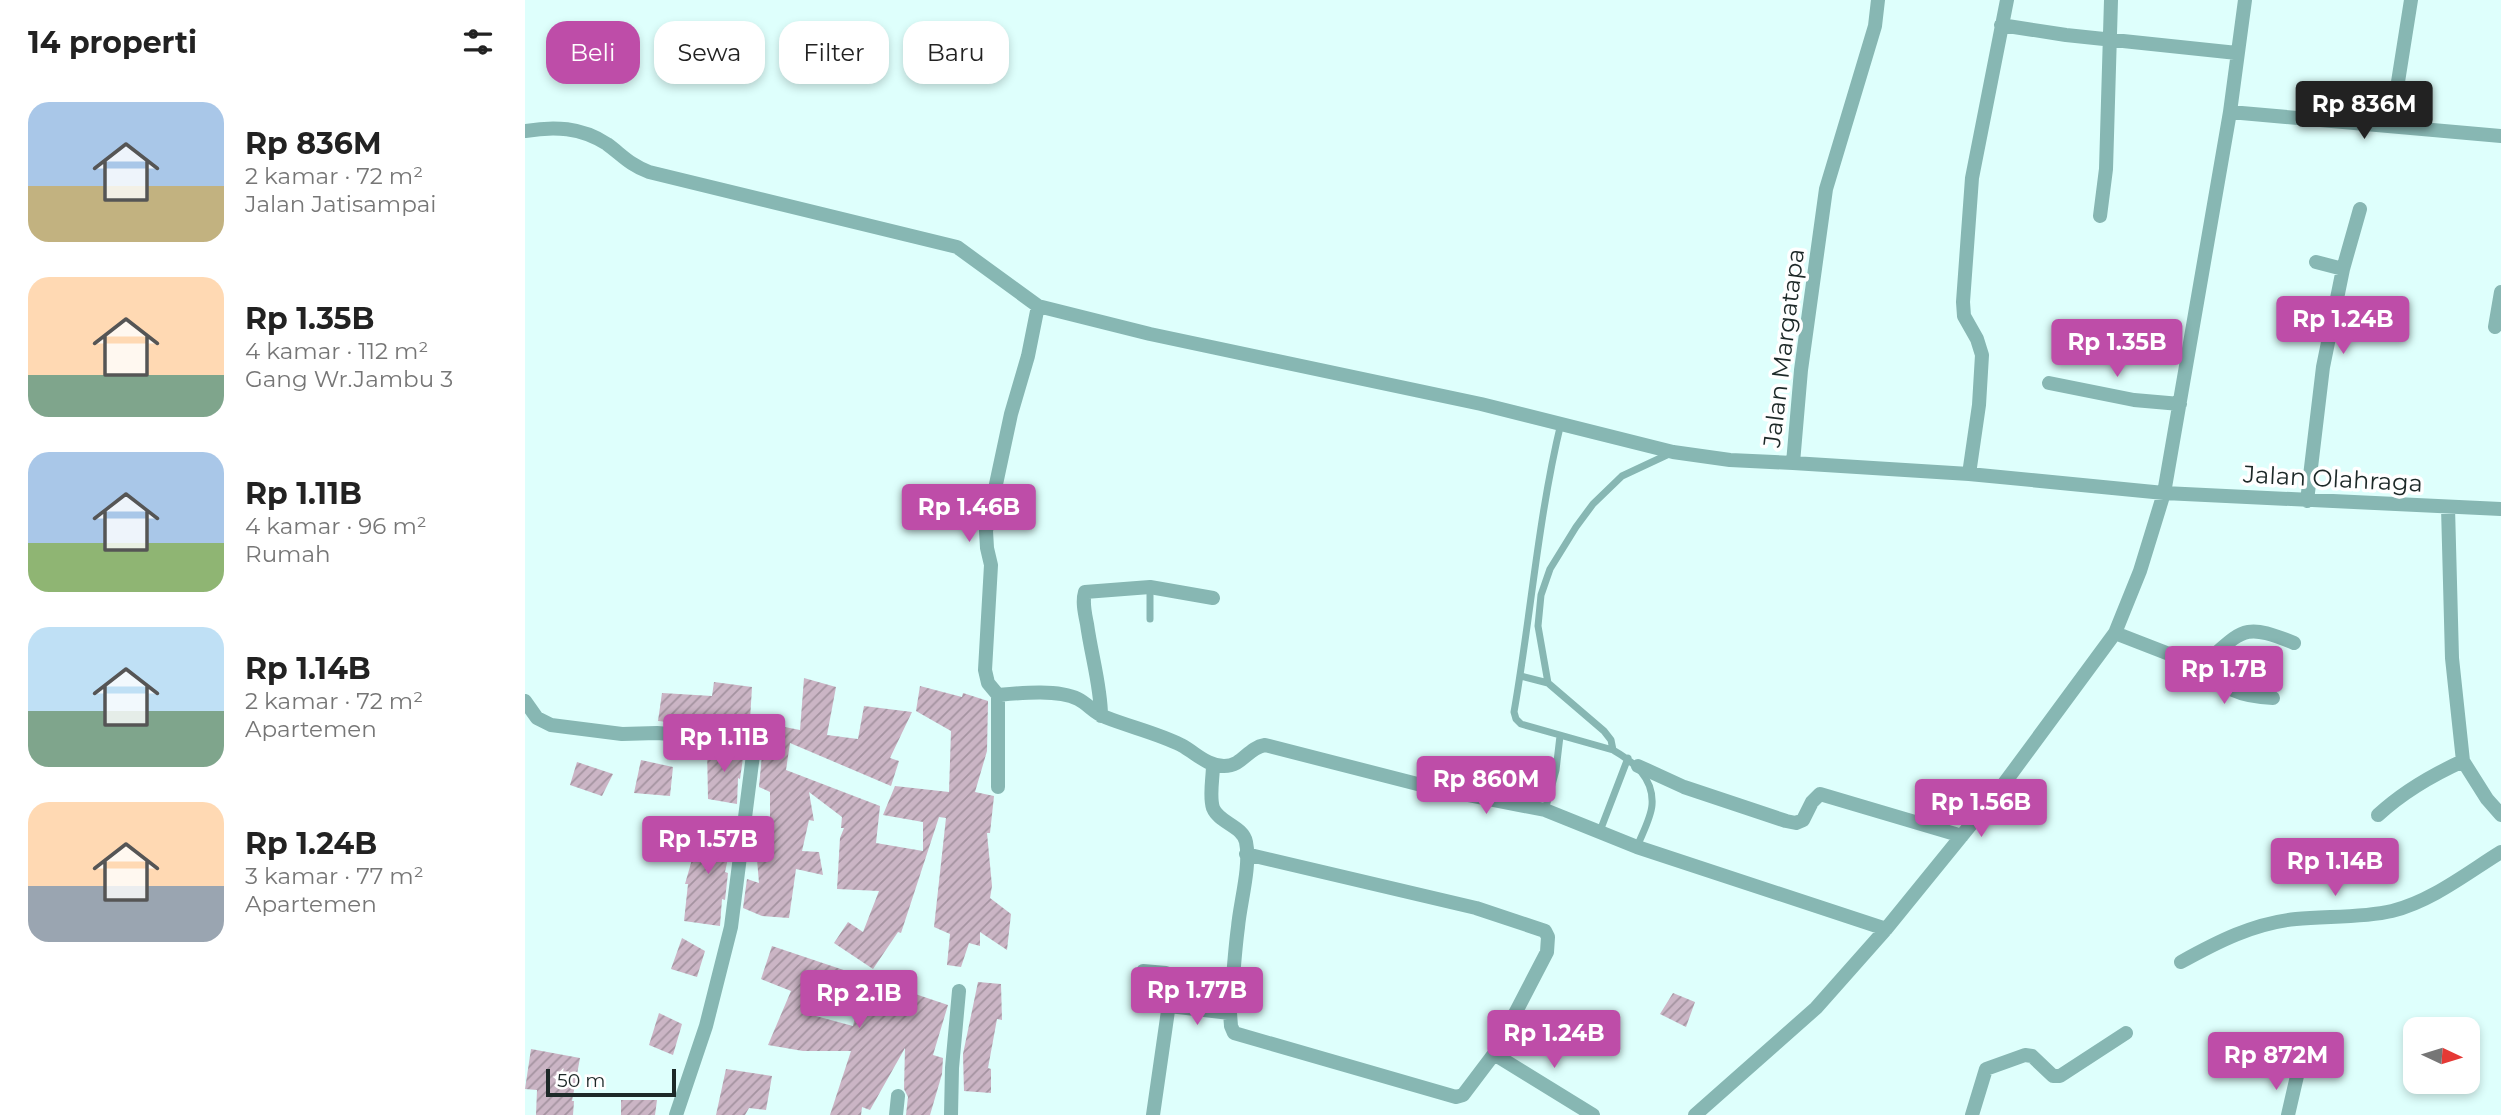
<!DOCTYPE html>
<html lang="id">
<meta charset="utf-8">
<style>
body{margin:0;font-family:Montserrat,sans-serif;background:#f6f6f6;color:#222;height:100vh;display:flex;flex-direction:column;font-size:26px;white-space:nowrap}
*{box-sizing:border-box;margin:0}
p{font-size:23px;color:#767676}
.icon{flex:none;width:38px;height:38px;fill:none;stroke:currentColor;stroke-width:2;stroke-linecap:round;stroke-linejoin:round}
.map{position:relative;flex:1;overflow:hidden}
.drawer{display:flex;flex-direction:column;background:#fff;width:525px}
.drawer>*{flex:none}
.hud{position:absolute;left:21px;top:21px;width:665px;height:63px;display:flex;gap:14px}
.needle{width:46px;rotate:94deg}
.fabs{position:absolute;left:1878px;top:1017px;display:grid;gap:14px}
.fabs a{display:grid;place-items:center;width:77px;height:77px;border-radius:14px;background:#fff;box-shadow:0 4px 10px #0003;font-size:35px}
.scale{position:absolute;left:21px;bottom:18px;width:130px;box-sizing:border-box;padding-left:7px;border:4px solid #1d2928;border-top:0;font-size:19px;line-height:24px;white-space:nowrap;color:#1d2928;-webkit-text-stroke:5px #fff;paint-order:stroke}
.price{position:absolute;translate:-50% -60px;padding:0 16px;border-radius:7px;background:#be4da8;color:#fff;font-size:23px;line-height:46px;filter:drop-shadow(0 2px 4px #0008)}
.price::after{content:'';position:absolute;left:50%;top:42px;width:21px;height:16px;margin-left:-10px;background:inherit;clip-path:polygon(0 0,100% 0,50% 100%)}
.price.active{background:#222;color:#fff}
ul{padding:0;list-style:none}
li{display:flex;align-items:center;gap:21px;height:175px;padding:0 28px}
li span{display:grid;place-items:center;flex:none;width:196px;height:140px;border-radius:21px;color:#555}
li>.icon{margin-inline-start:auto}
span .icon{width:84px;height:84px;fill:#fffc;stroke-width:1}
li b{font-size:30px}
h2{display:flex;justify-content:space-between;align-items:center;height:84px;padding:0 28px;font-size:30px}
.tag{padding:0 24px;border-radius:21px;background:#fff;box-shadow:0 4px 10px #0003;font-size:24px;line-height:63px}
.tag.active{background:#be4da8;color:#fff}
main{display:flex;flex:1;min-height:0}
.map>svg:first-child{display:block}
.building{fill:url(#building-hatch);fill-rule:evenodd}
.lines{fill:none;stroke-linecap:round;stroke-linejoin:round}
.service{stroke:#87b7b3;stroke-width:7}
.minor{stroke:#87b7b3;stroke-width:14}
.labels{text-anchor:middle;stroke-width:7;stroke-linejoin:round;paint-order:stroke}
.street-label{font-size:24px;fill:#1d2928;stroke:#fff}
</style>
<main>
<section class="drawer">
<h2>14 properti<svg class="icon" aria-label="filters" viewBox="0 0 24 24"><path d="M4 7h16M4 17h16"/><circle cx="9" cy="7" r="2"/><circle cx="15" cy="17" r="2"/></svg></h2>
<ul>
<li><span style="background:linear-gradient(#a9c7e8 60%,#c2b280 0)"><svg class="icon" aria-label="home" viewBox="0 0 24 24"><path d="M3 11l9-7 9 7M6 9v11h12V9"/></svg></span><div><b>Rp 836M</b><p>2 kamar · 72 m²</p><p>Jalan Jatisampai</p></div></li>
<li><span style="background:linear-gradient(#ffd9b3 70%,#7fa58c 0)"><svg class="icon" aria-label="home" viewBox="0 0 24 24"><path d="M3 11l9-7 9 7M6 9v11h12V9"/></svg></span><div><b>Rp 1.35B</b><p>4 kamar · 112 m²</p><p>Gang Wr.Jambu 3</p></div></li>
<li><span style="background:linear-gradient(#a9c7e8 65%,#8fb573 0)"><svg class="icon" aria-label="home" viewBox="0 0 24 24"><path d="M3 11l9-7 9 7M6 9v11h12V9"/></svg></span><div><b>Rp 1.11B</b><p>4 kamar · 96 m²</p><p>Rumah</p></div></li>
<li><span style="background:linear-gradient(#bfe0f5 60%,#7fa58c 0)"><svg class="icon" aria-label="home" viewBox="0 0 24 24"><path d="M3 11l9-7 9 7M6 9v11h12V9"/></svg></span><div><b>Rp 1.14B</b><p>2 kamar · 72 m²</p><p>Apartemen</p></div></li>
<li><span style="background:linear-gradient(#ffd9b3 60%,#9aa5b1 0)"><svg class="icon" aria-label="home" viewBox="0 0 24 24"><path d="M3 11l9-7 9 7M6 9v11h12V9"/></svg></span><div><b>Rp 1.24B</b><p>3 kamar · 77 m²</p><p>Apartemen</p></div></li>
</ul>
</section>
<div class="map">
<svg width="1976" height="1115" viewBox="0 0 1976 1115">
<defs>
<pattern id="building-hatch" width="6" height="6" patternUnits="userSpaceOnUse" patternTransform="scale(1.75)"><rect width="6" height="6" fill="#cbb5c5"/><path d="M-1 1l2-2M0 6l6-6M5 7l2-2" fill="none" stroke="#a493a0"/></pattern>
</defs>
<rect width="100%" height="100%" fill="#defffc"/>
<path class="building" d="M 279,678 L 311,687 L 302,735 L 333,739 L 339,706 L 387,712 L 365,758 L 374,761 L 366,786 L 265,743 L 261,770 L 355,806 L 351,843 L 398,851 L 398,822 L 358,815 L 370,786 L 424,792 L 426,731 L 391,711 L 395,686 L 437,697 L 438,693 L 463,701 L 462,751 L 450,792 L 469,796 L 465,833 L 462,833 L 467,886 L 465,898 L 486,914 L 482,950 L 455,932 L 455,946 L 444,943 L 436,967 L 422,965 L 425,934 L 409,927 L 421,818 L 414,817 L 376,933 L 373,932 L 348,969 L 309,943 L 323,922 L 338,932 L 354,891 L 312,889 L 315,838 L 319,828 L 316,828 L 317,817 L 284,792 L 289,821 L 284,820 L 277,851 L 294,852 L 298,875 L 271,869 L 264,918 L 237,916 L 218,908 L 222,879 L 234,883 L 230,836 L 245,840 L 245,792 L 234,787 L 238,744 L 227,733 L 222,730 L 133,721 L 137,693 L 187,696 L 189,682 L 227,687 L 225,720 L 275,730 Z
M 182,747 L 219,751 L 215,779 L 213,778 L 212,804 L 183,799 Z
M 116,760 L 148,767 L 145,796 L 109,793 Z
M 52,762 L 88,774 L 77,796 L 45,785 Z
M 174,827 L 209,831 L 200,872 L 203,873 L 200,900 L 197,899 L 195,926 L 159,921 L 163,884 L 160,884 L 168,856 L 162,855 Z
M 157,938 L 180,951 L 172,977 L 146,969 Z
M 247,946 L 423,1005 L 408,1055 L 418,1058 L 417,1074 L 405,1115 L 381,1115 L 383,1097 L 379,1089 L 380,1048 L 345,1110 L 337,1107 L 336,1115 L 305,1115 L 326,1051 L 278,1051 L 243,1045 L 266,991 L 236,979 ZM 301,986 L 334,1000 L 328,1026 L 287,1015 Z
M 453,982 L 476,984 L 477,1020 L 472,1019 L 463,1068 L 466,1069 L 466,1093 L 439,1091 L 438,1054 Z
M 1148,993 L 1170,1002 L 1161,1027 L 1135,1014 Z
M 134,1013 L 157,1024 L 148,1055 L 124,1045 Z
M 6,1049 L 55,1058 L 47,1101 L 49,1101 L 48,1115 L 11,1115 L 12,1090 L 0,1089 Z
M 201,1069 L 247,1076 L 241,1110 L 224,1108 L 220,1115 L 191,1115 Z
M 96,1100 L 132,1100 L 130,1115 L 96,1115 Z"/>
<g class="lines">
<path class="service" d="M 1036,423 C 1013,518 1006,615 989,712 L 991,719 L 996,724 L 1088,750
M 625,619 L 625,587
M 996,676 L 1023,683
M 1020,810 L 1031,770 L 1035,736
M 1075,831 L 1103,758
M 1112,847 C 1117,834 1126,818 1127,805 C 1129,778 1109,762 1088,750 L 1086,740 L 1079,731 L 1023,683 L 1013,626 L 1016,595 L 1025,569 L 1051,527 L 1068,504 L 1097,476 L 1144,454"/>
<path class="minor" d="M 1353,0 L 1350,26 L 1301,189 L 1276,370 L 1268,463 L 1444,474 L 1639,493 L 1976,509
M 1476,25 L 1541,35 L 1712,53
M 1705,112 L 1976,136
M 1866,126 L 1886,0
M 0,131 C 29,126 56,127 82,144 C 97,155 105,165 124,172 L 432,247 L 513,306 L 625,334 L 956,404 L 1148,452 L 1205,460 L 1268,463
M 1575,216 L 1581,169 L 1586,0
M 1791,262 L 1818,269
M 1970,327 L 1976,292
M 1524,383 L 1609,400 L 1655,404
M 1444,474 L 1454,405 L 1457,355 L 1452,339 L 1439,316 L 1438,302 L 1447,178 L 1482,0
M 1782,501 L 1798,367 L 1818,269 L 1835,209
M 1923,507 L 1927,658 L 1938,761 L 1962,799 L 1976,815
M 1590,633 L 1657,659 L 1680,663 C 1718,630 1718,622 1769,643
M 1680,663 C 1695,690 1718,697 1748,698
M 473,695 C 495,693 533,689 553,699 C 563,704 569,713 580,717 C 605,727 632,733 656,745 C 671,753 682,766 699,766 C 718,766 722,748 740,745 L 912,789 L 1020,810 L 1112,847 L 1361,929
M 0,701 L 12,718 L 26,725 L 97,734 L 132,733 L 221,740 L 229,747 L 206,927 L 181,1026 L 151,1115
M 576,716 C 576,687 566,654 562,624 C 560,614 557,602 560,592 L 625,587 L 688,598
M 688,765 C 688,778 684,796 688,808 C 694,823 718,826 721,842 C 726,866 715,903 713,927 C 709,956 708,985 705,1013 L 706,1026 L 709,1033 L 931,1097 L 938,1095 L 969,1054 L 1022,952 L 1023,937 L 1020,931 L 951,908 L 721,854
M 1113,766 L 1159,787 L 1261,821 L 1271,823 L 1278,820 L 1287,802 L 1295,794 L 1437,836
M 473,787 L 473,695 L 463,683 L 460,670 L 466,565 L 462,548 L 461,531 L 486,414 L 503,356 L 513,306
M 1853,815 C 1878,792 1907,775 1938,761
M 1656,962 C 1692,942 1729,923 1771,919 C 1802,916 1837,918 1867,911 C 1907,901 1942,873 1976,852
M 618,971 L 641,973 L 647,983 L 628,1115
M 644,1006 L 705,1013
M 969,1054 L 1068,1115
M 371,1115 L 373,1096
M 426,1115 L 427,1068 L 434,991
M 1170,1115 L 1291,1008 L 1361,929 L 1478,785 L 1590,633 L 1615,571 L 1639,493 L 1705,112 L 1720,0
M 1447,1115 L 1461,1069 L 1500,1055 L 1507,1056 L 1528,1076 L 1535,1076 L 1601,1033
M 1763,1115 L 1772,1076"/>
</g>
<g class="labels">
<g class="street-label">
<text transform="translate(1259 348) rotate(-83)" y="8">Jalan Margatapa</text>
<text transform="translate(1808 479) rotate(3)" y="8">Jalan Olahraga</text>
</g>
</g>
</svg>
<div class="fabs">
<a><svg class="needle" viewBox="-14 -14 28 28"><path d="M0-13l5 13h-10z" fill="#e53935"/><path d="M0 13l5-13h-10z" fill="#767676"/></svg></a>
</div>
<div class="scale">50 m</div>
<b class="price active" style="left:1839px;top:141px">Rp 836M</b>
<b class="price" style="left:1818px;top:356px">Rp 1.24B</b>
<b class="price" style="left:1592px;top:379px">Rp 1.35B</b>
<b class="price" style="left:444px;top:544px">Rp 1.46B</b>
<b class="price" style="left:1699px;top:706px">Rp 1.7B</b>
<b class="price" style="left:199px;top:774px">Rp 1.11B</b>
<b class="price" style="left:961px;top:816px">Rp 860M</b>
<b class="price" style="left:1456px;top:839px">Rp 1.56B</b>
<b class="price" style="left:183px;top:876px">Rp 1.57B</b>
<b class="price" style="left:1810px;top:898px">Rp 1.14B</b>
<b class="price" style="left:672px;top:1027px">Rp 1.77B</b>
<b class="price" style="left:334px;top:1030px">Rp 2.1B</b>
<b class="price" style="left:1029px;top:1070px">Rp 1.24B</b>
<b class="price" style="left:1751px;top:1092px">Rp 872M</b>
<div class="hud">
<a class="tag active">Beli</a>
<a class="tag">Sewa</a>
<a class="tag">Filter</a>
<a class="tag">Baru</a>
</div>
</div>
</main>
